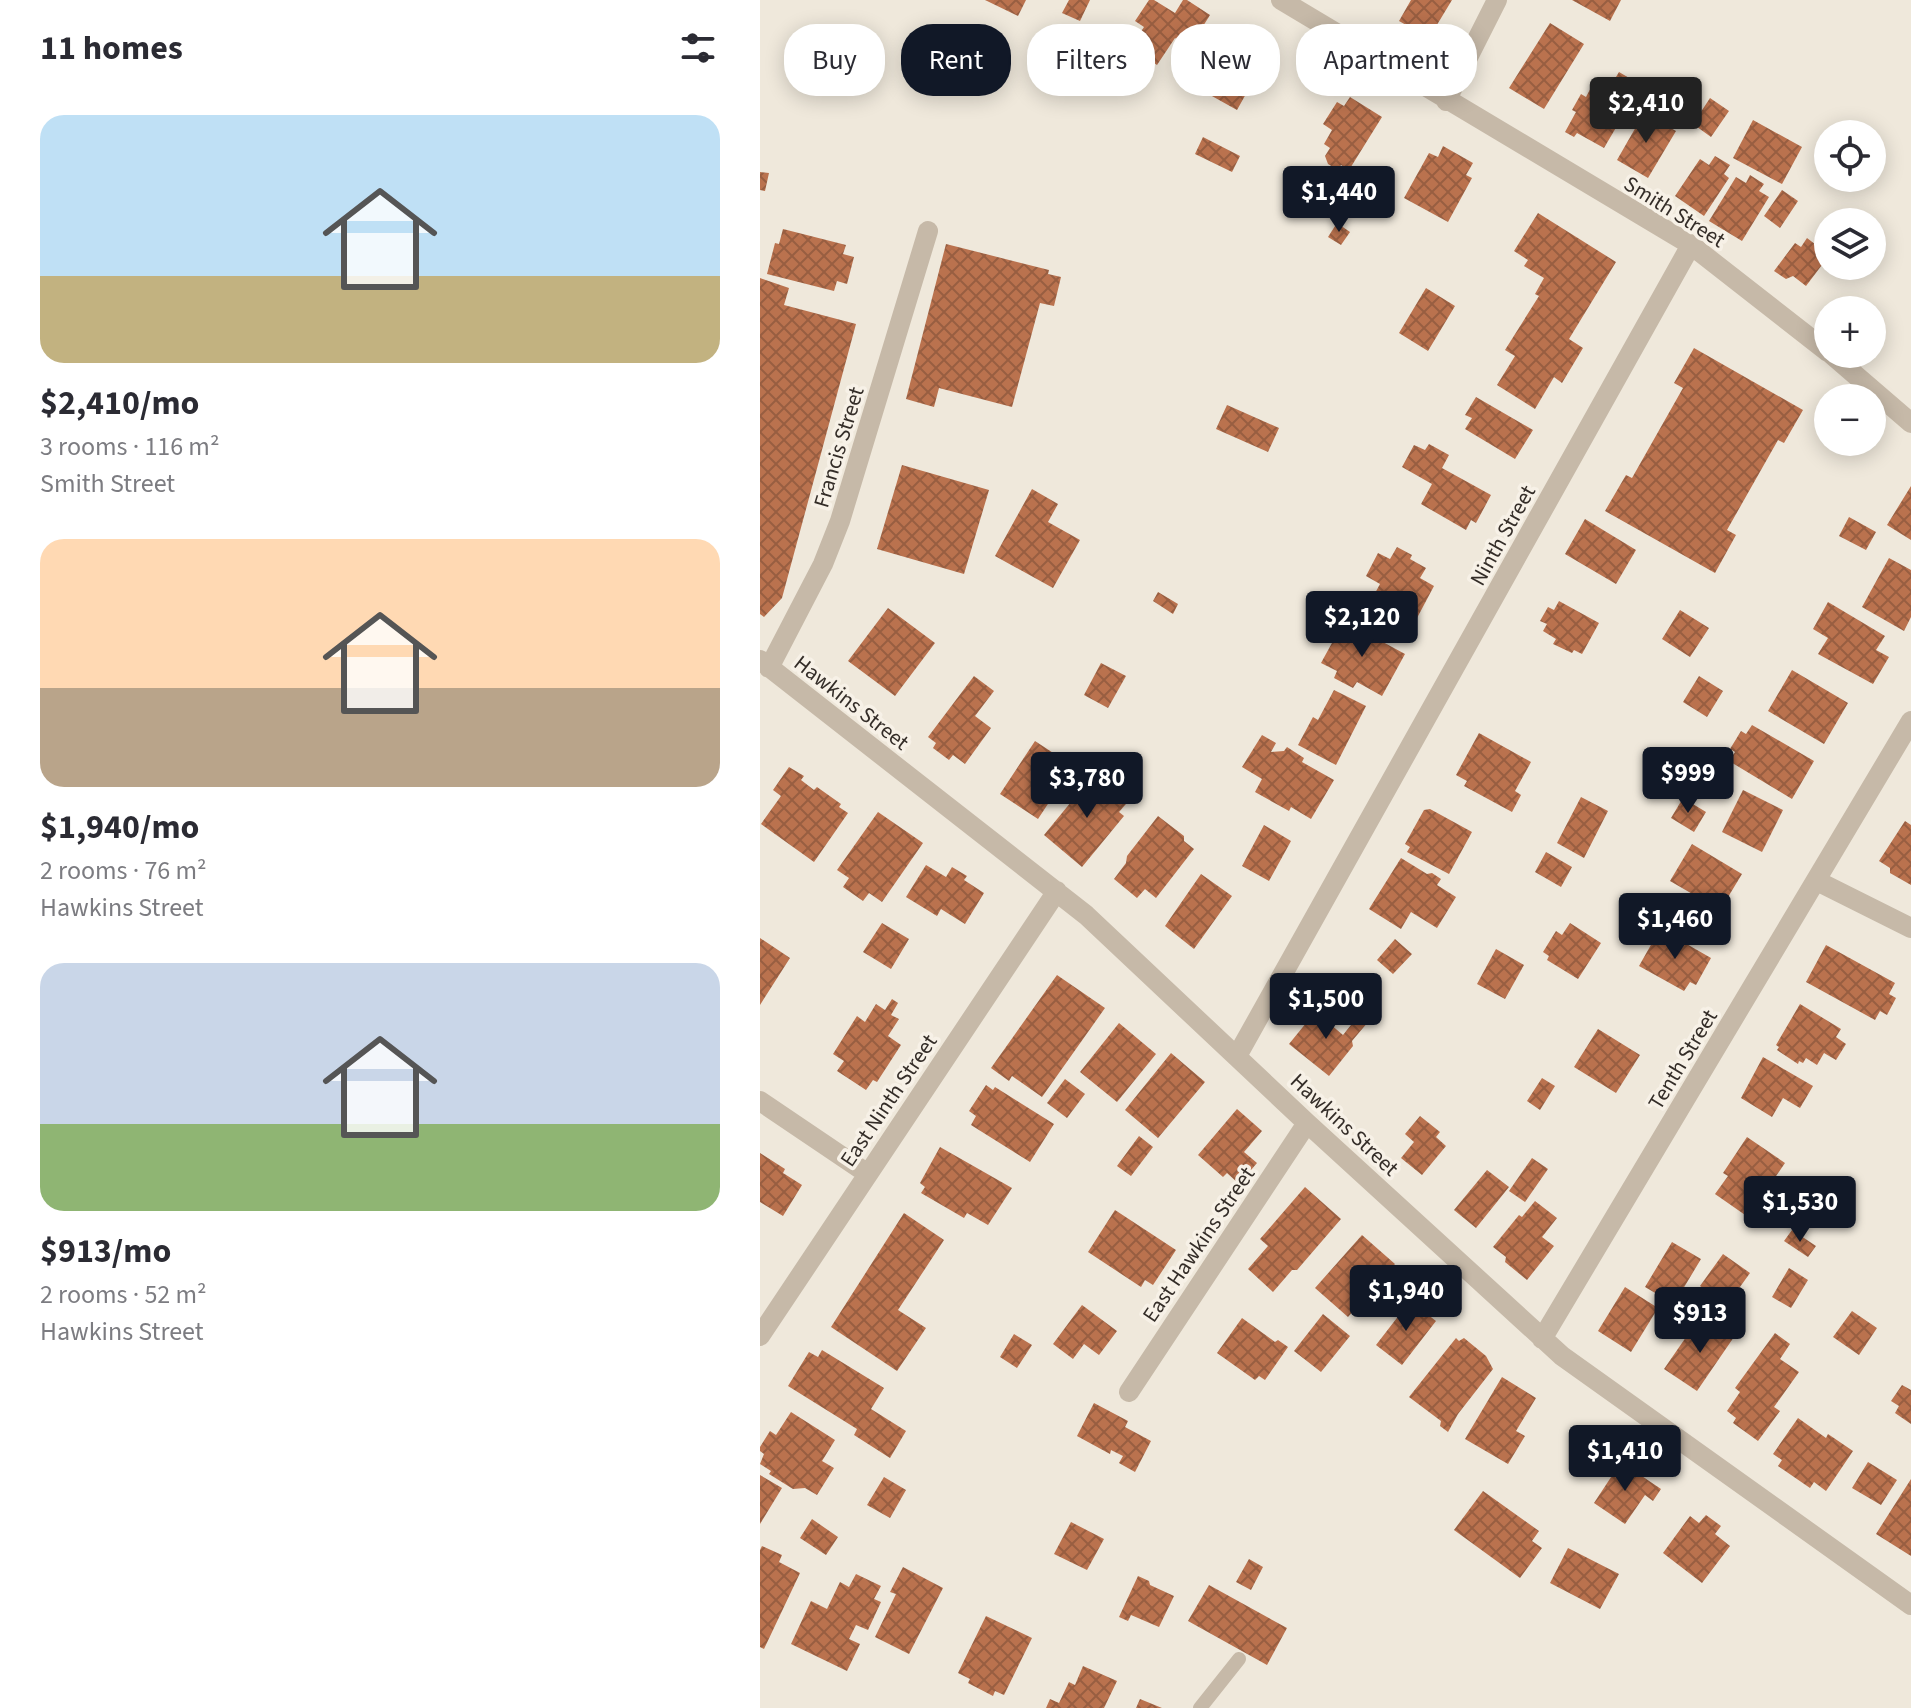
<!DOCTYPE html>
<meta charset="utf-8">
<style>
body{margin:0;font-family:"Source Sans 3",sans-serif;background:#f7f7f7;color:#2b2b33;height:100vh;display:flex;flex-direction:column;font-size:30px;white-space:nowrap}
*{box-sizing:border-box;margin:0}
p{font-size:26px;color:#7c7c81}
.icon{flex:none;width:44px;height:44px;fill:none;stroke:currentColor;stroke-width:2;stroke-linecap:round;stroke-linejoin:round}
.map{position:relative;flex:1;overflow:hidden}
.side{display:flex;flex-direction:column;background:#fff;width:760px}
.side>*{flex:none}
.banner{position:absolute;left:24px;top:24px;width:760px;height:72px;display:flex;gap:16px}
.tools{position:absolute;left:1054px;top:120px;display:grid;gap:16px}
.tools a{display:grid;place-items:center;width:72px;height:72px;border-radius:50%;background:#fff;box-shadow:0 4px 20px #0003;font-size:40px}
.price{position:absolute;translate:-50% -68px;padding:0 18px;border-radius:8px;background:#111827;color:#fff;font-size:26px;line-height:52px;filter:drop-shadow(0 2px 4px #0008)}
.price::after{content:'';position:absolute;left:50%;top:48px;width:24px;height:18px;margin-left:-12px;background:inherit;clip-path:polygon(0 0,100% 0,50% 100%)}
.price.selected{background:#222;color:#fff}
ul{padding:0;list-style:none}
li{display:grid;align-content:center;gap:16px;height:424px;padding:0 40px}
li span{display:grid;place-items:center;height:248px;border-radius:24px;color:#555}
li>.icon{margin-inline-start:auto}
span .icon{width:144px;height:144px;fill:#fffc;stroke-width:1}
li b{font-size:34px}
h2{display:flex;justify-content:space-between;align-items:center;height:96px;padding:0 40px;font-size:34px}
.pill{padding:0 28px;border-radius:32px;background:#fff;box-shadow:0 4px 20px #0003;font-size:28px;line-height:72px}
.pill.selected{background:#111827;color:#fff}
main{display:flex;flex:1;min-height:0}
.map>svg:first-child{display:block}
.building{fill:url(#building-cross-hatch)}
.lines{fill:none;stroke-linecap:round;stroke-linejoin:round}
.service{stroke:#c6b9a8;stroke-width:14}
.minor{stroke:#c6b9a8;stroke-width:20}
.labels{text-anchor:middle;stroke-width:7;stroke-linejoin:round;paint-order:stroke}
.street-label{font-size:22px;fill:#342d28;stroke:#f7f1e7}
</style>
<main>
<section class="side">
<h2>11 homes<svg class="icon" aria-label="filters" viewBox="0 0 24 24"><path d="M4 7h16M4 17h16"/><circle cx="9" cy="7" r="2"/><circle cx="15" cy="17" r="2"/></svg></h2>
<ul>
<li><span style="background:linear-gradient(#bfe0f5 65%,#c2b280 0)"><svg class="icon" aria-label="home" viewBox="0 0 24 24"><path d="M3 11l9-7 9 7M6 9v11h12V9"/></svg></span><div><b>$2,410/mo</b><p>3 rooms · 116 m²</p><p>Smith Street</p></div></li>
<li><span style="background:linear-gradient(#ffd9b3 60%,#b9a48a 0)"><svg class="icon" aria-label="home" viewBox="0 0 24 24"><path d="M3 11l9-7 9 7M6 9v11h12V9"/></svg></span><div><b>$1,940/mo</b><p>2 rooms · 76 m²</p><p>Hawkins Street</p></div></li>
<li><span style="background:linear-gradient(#c9d6e8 65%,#8fb573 0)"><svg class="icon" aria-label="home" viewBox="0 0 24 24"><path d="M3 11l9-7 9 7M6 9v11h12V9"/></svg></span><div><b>$913/mo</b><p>2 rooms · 52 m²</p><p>Hawkins Street</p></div></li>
</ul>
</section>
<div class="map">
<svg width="1151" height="1708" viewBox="0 0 1151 1708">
<defs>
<pattern id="building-cross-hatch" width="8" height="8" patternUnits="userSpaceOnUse" patternTransform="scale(2)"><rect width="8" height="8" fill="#ba724e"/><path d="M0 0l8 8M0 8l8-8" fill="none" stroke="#985e41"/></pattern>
</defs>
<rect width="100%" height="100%" fill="#efe8db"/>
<path class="building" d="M 225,0 L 266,0 L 258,16 Z
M 309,0 L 330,0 L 320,21 L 302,13 Z
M 389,0 L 394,0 L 415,13 L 423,0 L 427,0 L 450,15 L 430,47 L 415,38 L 397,65 L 371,47 L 384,27 L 375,21 Z
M 651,0 L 692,0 L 669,38 L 639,21 Z
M 812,0 L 861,0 L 850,21 Z
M 790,23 L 824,44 L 784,109 L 749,88 Z
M 333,29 L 368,42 L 354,78 L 319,66 Z
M 485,34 L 511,49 L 477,110 L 434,86 L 449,59 L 465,68 Z
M 859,72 L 881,85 L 844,148 L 817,133 L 814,137 L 805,132 L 816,112 L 812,110 L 821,94 L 826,97 L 836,78 L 850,87 Z
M 590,97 L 622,117 L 589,170 L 581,165 L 578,170 L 568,164 L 565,156 L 570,148 L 564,144 L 572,130 L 563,124 L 577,102 L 584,106 Z
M 950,98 L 969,111 L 951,137 L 933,124 Z
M 884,113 L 916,131 L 888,178 L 857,160 Z
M 993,120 L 1042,147 L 1022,184 L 973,158 Z
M 443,137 L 480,156 L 472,172 L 435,154 Z
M 683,146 L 713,163 L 706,175 L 712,178 L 688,222 L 644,198 L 669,153 L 678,157 Z
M 955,156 L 970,165 L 964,174 L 969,178 L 944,216 L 915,196 L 940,159 L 949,165 Z
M 596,170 L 619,182 L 607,208 L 583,196 Z
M 0,172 L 9,173 L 5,191 L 0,190 Z
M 990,175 L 1004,184 L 999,191 L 1009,197 L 982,241 L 949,221 L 976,177 L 986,183 Z
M 1022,190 L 1038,201 L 1020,228 L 1004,216 Z
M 778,213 L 856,262 L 809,339 L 823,348 L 802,383 L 794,377 L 775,409 L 737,385 L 755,356 L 745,350 L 779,296 L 775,294 L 784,278 L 764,266 L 768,260 L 754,251 Z
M 577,223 L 590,232 L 581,245 L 568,237 Z
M 23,229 L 86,245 L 83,254 L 94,257 L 87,284 L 77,281 L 74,291 L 7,274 L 15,243 L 19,244 Z
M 1047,238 L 1068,254 L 1068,257 L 1046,286 L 1033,276 L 1026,279 L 1014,271 L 1035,243 L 1041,247 Z
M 186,244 L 289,270 L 288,274 L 301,277 L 294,306 L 280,303 L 252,407 L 179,388 L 174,407 L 146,399 Z
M 0,278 L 29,288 L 24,305 L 96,324 L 22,598 L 4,617 L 0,614 Z
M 666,288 L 695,306 L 668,351 L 639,333 Z
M 934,348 L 1043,410 L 1024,443 L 1018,440 L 967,530 L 976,535 L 955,573 L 845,511 L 866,475 L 872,478 L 923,388 L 914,383 Z
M 716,397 L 773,430 L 755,459 L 705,429 L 712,418 L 705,415 Z
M 467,405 L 519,428 L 508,452 L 456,429 Z
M 669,444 L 689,455 L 682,468 L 731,495 L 716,523 L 711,520 L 706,530 L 661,504 L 672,484 L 642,467 L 654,445 L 665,450 Z
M 142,465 L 229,490 L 204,574 L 117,549 Z
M 1151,486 L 1151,540 L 1127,525 Z
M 272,489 L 298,504 L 288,522 L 320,540 L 293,588 L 235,556 Z
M 1089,517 L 1116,532 L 1106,550 L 1079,536 Z
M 825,519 L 876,550 L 856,584 L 805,554 Z
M 637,547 L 652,555 L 650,559 L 666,568 L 660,578 L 674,586 L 657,618 L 614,595 L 620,584 L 606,576 L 618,553 L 630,559 Z
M 1129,558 L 1151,570 L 1151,617 L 1144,631 L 1102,607 Z
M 398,592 L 418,604 L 413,614 L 393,601 Z
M 799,601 L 839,623 L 822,654 L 814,650 L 812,653 L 793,644 L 796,639 L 783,631 L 787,624 L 780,621 L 788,607 L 794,610 Z
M 1068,602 L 1125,636 L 1116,650 L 1129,657 L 1113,684 L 1058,654 L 1068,638 L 1053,629 Z
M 128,608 L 175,643 L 135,696 L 88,661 Z
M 920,610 L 949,628 L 930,657 L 902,639 Z
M 584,621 L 645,654 L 622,696 L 597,682 L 593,688 L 574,678 L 577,671 L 561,663 Z
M 341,663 L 366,676 L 348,708 L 324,695 Z
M 1032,670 L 1088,703 L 1064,744 L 1008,711 Z
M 214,676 L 234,691 L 215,716 L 231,728 L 205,764 L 193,755 L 189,760 L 173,748 L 176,743 L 168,737 Z
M 939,676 L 963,691 L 947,717 L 923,702 Z
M 574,690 L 606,706 L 576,765 L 538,745 L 553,717 L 558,720 Z
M 992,725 L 1054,761 L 1032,799 L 969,761 L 975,752 L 970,749 L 981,731 L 986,734 Z
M 719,733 L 771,762 L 755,791 L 761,795 L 752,812 L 704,786 L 707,781 L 696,775 Z
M 502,735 L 516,743 L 511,752 L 524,751 L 527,747 L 544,758 L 542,762 L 574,780 L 551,819 L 531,807 L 529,811 L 495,792 L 502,779 L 482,767 Z
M 275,741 L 313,766 L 278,819 L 240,794 Z
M 29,767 L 44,776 L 41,780 L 54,790 L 57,787 L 81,804 L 79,807 L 88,813 L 54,862 L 1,824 L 21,796 L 13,790 Z
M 327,771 L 366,804 L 359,812 L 364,816 L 322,867 L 284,835 L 320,791 L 314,786 Z
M 983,790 L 1023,810 L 1002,852 L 962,832 Z
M 821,797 L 848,811 L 824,858 L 797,843 Z
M 923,798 L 946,812 L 934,832 L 911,818 Z
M 670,809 L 712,832 L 689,874 L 647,852 L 650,847 L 645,844 L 664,810 Z
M 118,812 L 163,843 L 122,902 L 109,893 L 103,901 L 83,887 L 89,878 L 77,870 Z
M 398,816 L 424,836 L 424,841 L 434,849 L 396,898 L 385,889 L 377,898 L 354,879 L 366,863 L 367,856 Z
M 1145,821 L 1151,825 L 1151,885 L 1130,873 L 1130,868 L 1119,861 Z
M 504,825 L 531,841 L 509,881 L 482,866 Z
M 932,844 L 982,874 L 962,907 L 943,896 L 941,899 L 910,881 Z
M 786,852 L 812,867 L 801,887 L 775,872 Z
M 641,858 L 667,874 L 672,873 L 681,879 L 677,885 L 696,897 L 677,928 L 651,912 L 641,929 L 609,909 Z
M 166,865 L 186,877 L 192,867 L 207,876 L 204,880 L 224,893 L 205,924 L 181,909 L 177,916 L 146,897 Z
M 441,874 L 472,896 L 434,949 L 405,926 Z
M 122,923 L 149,939 L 131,969 L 103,952 Z
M 810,923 L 841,943 L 818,979 L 787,960 L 789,956 L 783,952 L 796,931 L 802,935 Z
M 904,931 L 951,958 L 936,985 L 930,982 L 924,991 L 879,966 L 896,936 L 900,938 Z
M 0,938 L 30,958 L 0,1005 Z
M 635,939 L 652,954 L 633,974 L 617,960 Z
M 1066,945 L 1135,983 L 1129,994 L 1136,998 L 1127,1015 L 1120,1011 L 1115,1020 L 1046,982 Z
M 736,949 L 764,965 L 745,999 L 717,984 Z
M 297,975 L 345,1008 L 282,1097 L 252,1076 L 249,1081 L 231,1068 Z
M 132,999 L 138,1003 L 131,1015 L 139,1019 L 128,1036 L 141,1045 L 117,1082 L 113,1080 L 106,1090 L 77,1071 L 84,1061 L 73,1054 L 97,1016 L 105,1022 L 116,1004 L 125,1010 Z
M 1040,1004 L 1081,1029 L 1076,1037 L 1086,1044 L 1076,1060 L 1064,1053 L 1057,1065 L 1046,1058 L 1043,1063 L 1039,1061 L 1038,1064 L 1017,1050 L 1019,1047 L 1016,1045 Z
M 560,1006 L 575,1018 L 570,1024 L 583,1035 L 599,1015 L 608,1022 L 592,1041 L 593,1046 L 569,1076 L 529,1044 Z
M 359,1023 L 396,1054 L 357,1102 L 320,1072 Z
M 838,1029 L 880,1055 L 856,1093 L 814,1067 Z
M 411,1053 L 445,1082 L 398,1138 L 365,1110 Z
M 1003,1057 L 1053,1086 L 1040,1108 L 1023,1098 L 1012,1117 L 981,1098 Z
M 782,1078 L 795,1086 L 780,1110 L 767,1101 Z
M 305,1079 L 325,1094 L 307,1118 L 287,1103 Z
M 226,1085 L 233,1090 L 235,1087 L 294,1124 L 270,1162 L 211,1125 L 216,1116 L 209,1111 Z
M 477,1109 L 502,1131 L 484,1152 L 497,1163 L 479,1184 L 467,1173 L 463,1177 L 438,1155 Z
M 660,1116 L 680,1132 L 676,1137 L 686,1146 L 662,1175 L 641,1158 L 654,1142 L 645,1134 Z
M 379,1136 L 393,1147 L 371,1176 L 357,1166 Z
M 987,1137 L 1025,1163 L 988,1217 L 955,1194 L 968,1176 L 963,1173 Z
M 180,1147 L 252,1188 L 228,1225 L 207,1213 L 204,1218 L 161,1193 L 165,1187 L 160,1183 Z
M 0,1153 L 25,1169 L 23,1173 L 42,1185 L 23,1216 L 0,1202 Z
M 772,1158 L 788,1169 L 765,1202 L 749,1191 Z
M 727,1170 L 749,1187 L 716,1228 L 694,1210 Z
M 545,1187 L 581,1219 L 537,1270 L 532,1270 L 513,1292 L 488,1269 L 508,1246 L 500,1239 Z
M 775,1201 L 797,1218 L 782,1237 L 794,1246 L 767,1280 L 745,1262 L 746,1257 L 733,1247 L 759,1215 L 762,1217 Z
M 355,1210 L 416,1250 L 393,1285 L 385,1280 L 381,1287 L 328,1252 Z
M 144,1213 L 184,1240 L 138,1310 L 166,1328 L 137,1371 L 71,1327 Z
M 1032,1230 L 1056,1246 L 1048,1257 L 1024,1241 Z
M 602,1235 L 635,1264 L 588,1317 L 555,1288 Z
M 912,1242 L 941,1259 L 914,1304 L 885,1287 Z
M 963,1254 L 990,1273 L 967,1305 L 940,1286 Z
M 1029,1268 L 1048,1280 L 1031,1308 L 1012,1297 Z
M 865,1287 L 898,1308 L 871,1352 L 838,1331 Z
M 650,1301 L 676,1321 L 642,1365 L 616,1345 Z
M 322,1305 L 357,1331 L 339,1355 L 324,1344 L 313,1359 L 293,1344 Z
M 1092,1311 L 1117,1328 L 1099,1355 L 1073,1337 Z
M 563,1314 L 590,1336 L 561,1372 L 534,1351 Z
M 482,1318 L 515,1342 L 518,1340 L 528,1347 L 505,1380 L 499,1376 L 495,1380 L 457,1353 Z
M 956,1320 L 976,1334 L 937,1391 L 904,1369 L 933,1327 L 946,1336 Z
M 1015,1333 L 1030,1344 L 1020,1359 L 1039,1372 L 1014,1407 L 1020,1411 L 998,1441 L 973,1423 L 976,1418 L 967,1411 L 980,1392 L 975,1388 Z
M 254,1334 L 272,1345 L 257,1368 L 240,1357 Z
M 696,1338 L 699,1341 L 704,1338 L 726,1356 L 733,1369 L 698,1414 L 688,1432 L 680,1426 L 681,1421 L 649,1397 Z
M 62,1350 L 124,1388 L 111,1409 L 146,1431 L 130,1458 L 94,1435 L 97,1429 L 28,1386 L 49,1352 L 58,1357 Z
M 742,1377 L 776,1398 L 756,1431 L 765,1436 L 748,1464 L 705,1439 Z
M 1142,1385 L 1151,1390 L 1151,1424 L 1135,1413 L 1139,1406 L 1131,1401 Z
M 334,1403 L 368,1421 L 365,1427 L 391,1441 L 375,1472 L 359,1463 L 363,1456 L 351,1450 L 350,1454 L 317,1436 Z
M 31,1412 L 75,1440 L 62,1461 L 74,1468 L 57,1495 L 45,1488 L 33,1489 L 9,1474 L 11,1471 L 0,1464 L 4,1454 L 0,1451 L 0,1447 L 10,1431 L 16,1435 Z
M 1038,1418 L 1066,1438 L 1068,1434 L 1093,1451 L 1066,1491 L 1054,1482 L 1050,1488 L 1018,1466 L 1022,1460 L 1013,1454 Z
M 861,1462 L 901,1489 L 893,1501 L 885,1495 L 865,1524 L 834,1503 Z
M 1108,1462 L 1137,1480 L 1121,1505 L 1092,1488 Z
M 0,1475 L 22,1488 L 0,1524 Z
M 124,1477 L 146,1490 L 130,1518 L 107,1505 Z
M 1151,1479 L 1151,1556 L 1116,1534 Z
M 723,1491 L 779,1531 L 772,1541 L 782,1548 L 760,1578 L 694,1530 Z
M 946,1515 L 961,1526 L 955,1534 L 970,1546 L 942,1583 L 903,1553 L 930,1516 L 939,1523 Z
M 52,1519 L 78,1537 L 66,1555 L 40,1538 Z
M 311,1522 L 344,1539 L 327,1570 L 294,1554 Z
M 2,1546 L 22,1555 L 19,1562 L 40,1573 L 4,1649 L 0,1647 L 0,1550 Z
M 808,1548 L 859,1574 L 840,1609 L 790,1583 Z
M 489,1559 L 503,1567 L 491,1590 L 476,1582 Z
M 143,1567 L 183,1588 L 149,1654 L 115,1637 L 136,1594 L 130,1592 Z
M 96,1574 L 121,1586 L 114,1599 L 121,1602 L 108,1630 L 96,1625 L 89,1639 L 100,1644 L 87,1671 L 31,1644 L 51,1601 L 67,1609 L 80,1582 L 89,1587 Z
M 378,1576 L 389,1581 L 390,1585 L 414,1596 L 399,1627 L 371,1615 L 368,1621 L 359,1617 Z
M 449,1585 L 527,1628 L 507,1665 L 428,1621 Z
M 226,1616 L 272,1638 L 244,1695 L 235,1691 L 233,1696 L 208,1683 L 210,1679 L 198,1673 Z
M 323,1666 L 357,1681 L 344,1708 L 286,1708 L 290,1699 L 299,1703 L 309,1682 L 315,1685 Z
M 380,1699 L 402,1708 L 376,1708 Z"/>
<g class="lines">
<path class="service" d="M 440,1708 L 479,1659"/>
<path class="minor" d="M 521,0 L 931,245 L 1068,352
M 686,101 L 737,0
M 1071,354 L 1151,423
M 0,660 L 326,915 L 547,1123 L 802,1356 L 1151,1605
M 9,668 L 63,564 L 80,521 L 168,231
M 1057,881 L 1151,928
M 477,1056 L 931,245
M 0,1101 L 108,1174
M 0,1336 L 297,891
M 782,1339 L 1151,721
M 369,1392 L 547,1123"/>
</g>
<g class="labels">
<g class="street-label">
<text transform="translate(915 211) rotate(32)" y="8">Smith Street</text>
<text transform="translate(78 447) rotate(-73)" y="8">Francis Street</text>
<text transform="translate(742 535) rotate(-61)" y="8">Ninth Street</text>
<text transform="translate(92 702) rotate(38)" y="8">Hawkins Street</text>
<text transform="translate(922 1059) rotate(-59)" y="8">Tenth Street</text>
<text transform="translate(128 1100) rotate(-56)" y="8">East Ninth Street</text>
<text transform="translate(585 1124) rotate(43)" y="8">Hawkins Street</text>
<text transform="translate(438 1244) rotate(-56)" y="8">East Hawkins Street</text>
</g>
</g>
</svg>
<div class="tools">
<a><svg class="icon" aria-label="locate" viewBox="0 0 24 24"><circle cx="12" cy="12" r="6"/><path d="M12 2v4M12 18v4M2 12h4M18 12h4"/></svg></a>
<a><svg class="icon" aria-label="layers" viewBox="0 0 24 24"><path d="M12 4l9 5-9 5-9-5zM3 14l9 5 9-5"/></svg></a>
<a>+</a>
<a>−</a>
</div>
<b class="price selected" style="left:886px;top:145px">$2,410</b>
<b class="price" style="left:579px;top:234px">$1,440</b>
<b class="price" style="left:602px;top:659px">$2,120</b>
<b class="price" style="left:928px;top:815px">$999</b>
<b class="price" style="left:327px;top:820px">$3,780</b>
<b class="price" style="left:915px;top:961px">$1,460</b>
<b class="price" style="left:566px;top:1041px">$1,500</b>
<b class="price" style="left:1040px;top:1244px">$1,530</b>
<b class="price" style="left:646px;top:1333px">$1,940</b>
<b class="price" style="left:940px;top:1355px">$913</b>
<b class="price" style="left:865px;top:1493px">$1,410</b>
<div class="banner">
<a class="pill">Buy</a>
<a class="pill selected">Rent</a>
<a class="pill">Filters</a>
<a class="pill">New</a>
<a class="pill">Apartment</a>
</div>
</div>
</main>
